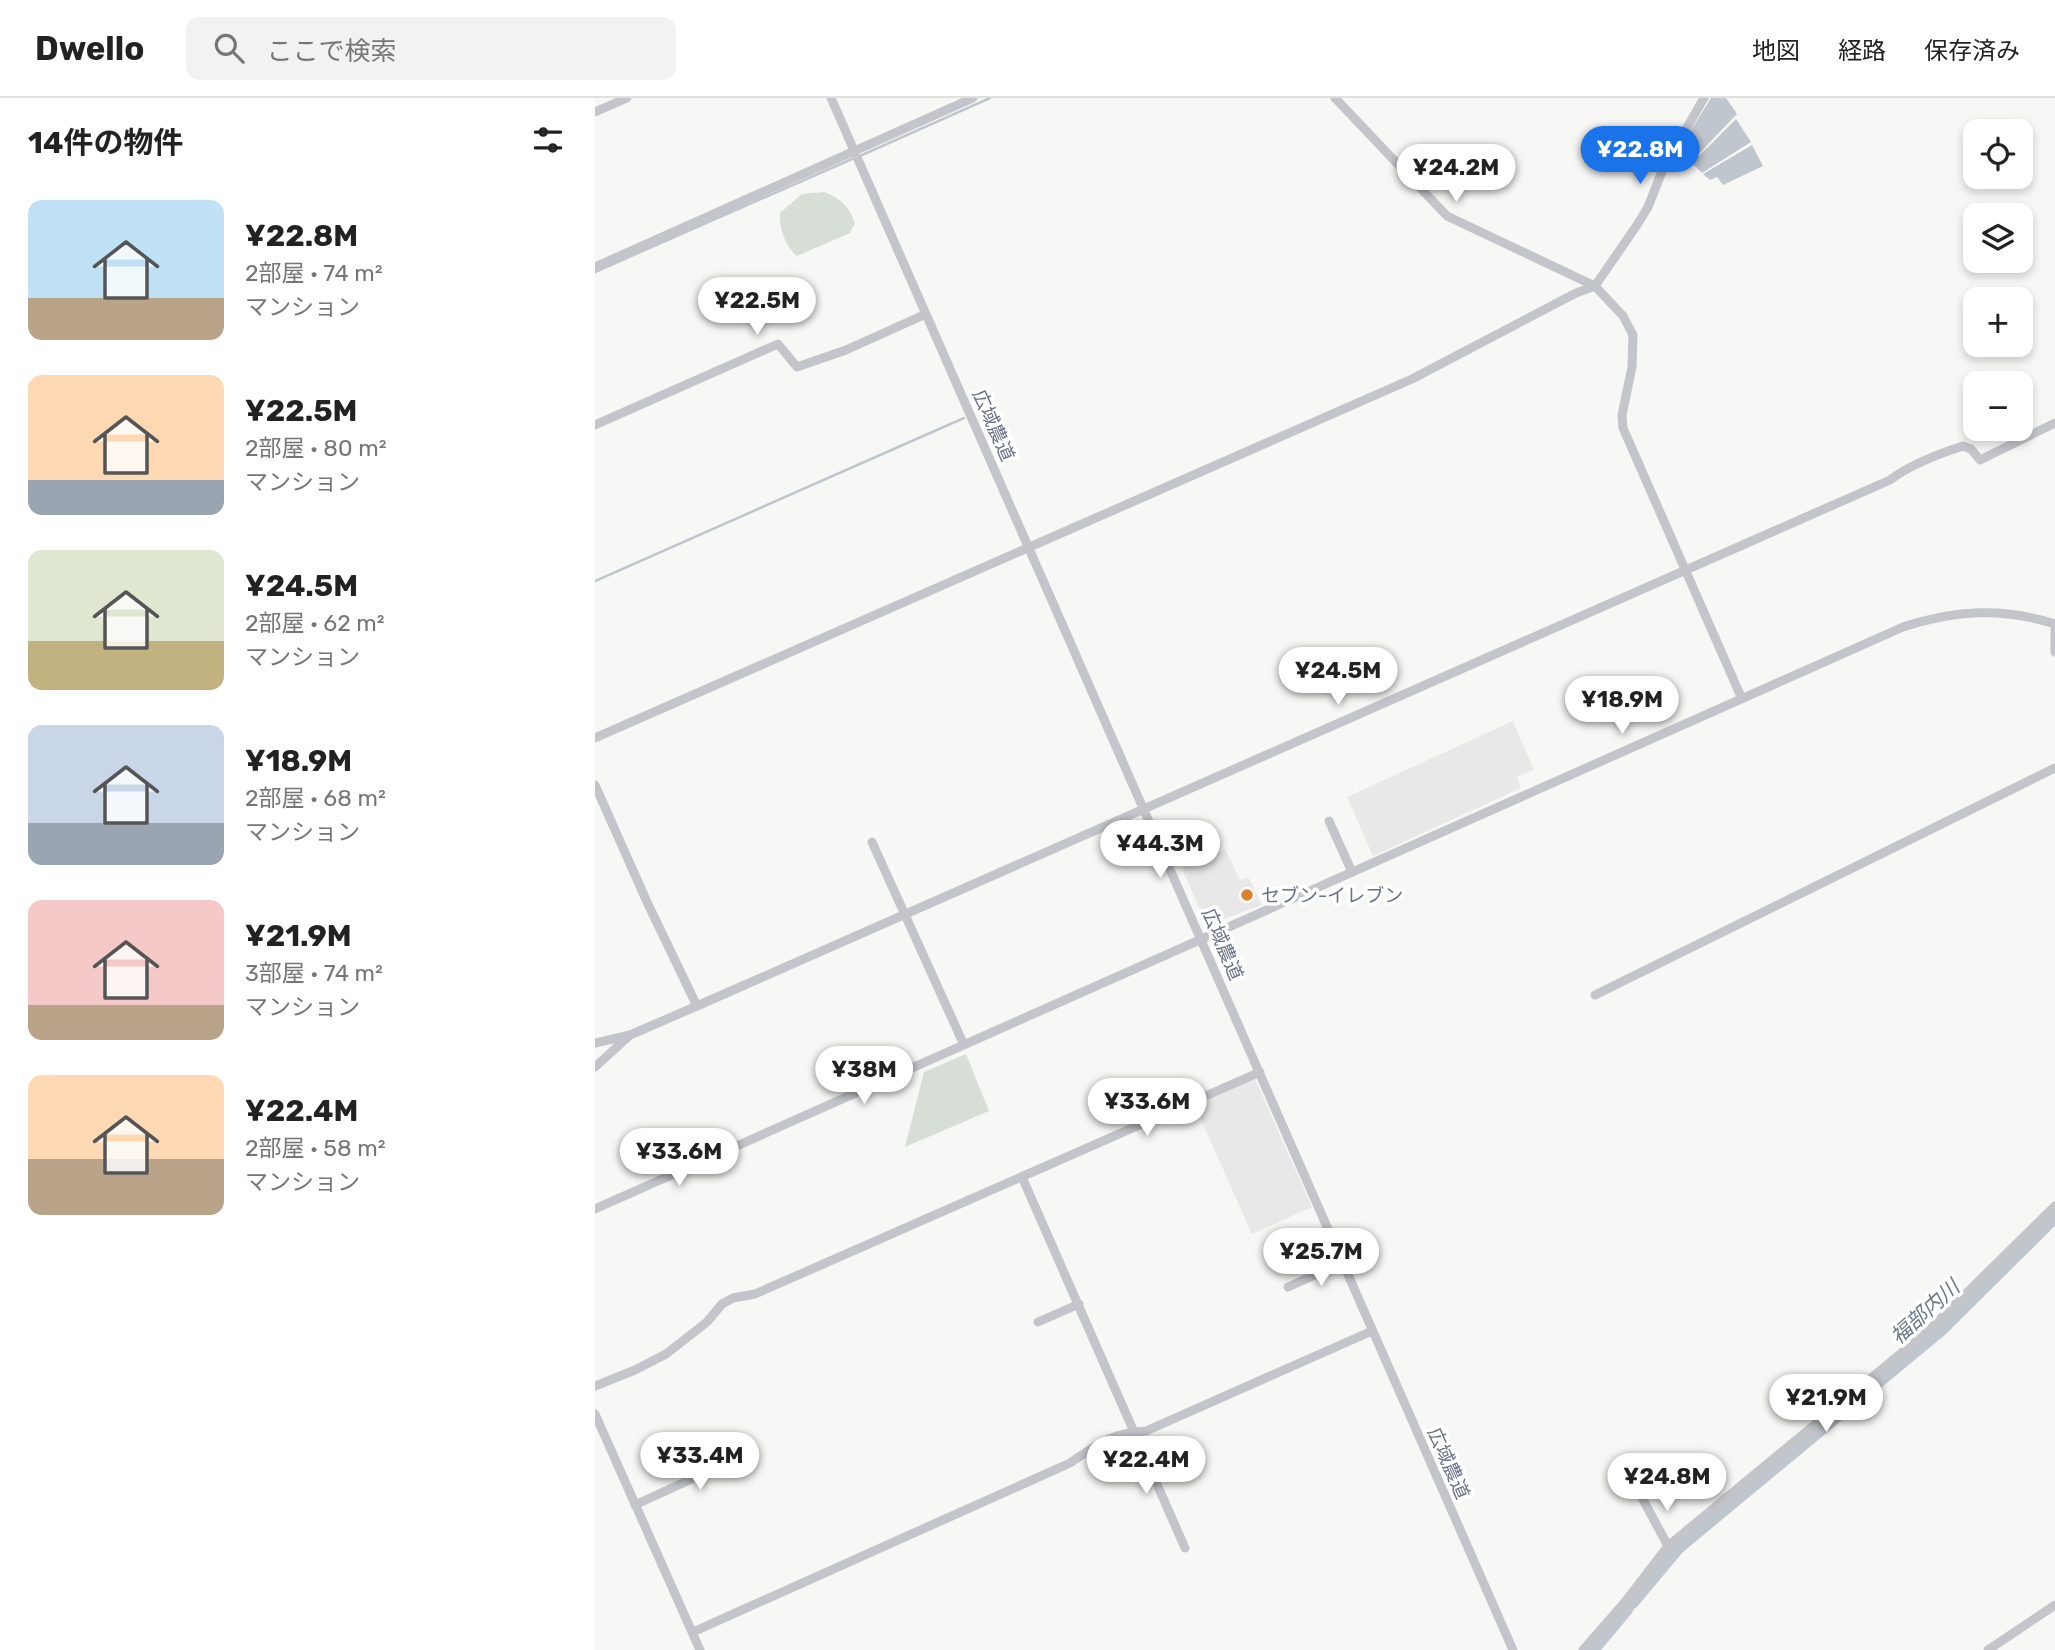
<!DOCTYPE html>
<html lang="ja">
<meta charset="utf-8">
<style>
body{margin:0;font-family:Rubik,"Noto Sans JP",sans-serif;background:#f2f2f2;color:#222;height:100vh;display:flex;flex-direction:column;font-size:26px;white-space:nowrap}
*{box-sizing:border-box;margin:0}
p{font-size:23px;color:#767676}
.icon{flex:none;width:38px;height:38px;fill:none;stroke:currentColor;stroke-width:2;stroke-linecap:round;stroke-linejoin:round}
.map{position:relative;flex:1;overflow:hidden}
.drawer{display:flex;flex-direction:column;background:#fff;width:595px}
.drawer>*{flex:none}
.fabs{position:absolute;left:1368px;top:21px;display:grid;gap:14px}
.fabs a{display:grid;place-items:center;width:70px;height:70px;border-radius:14px;background:#fff;box-shadow:0 4px 10px #0003;font-size:35px}
.price{position:absolute;translate:-50% -60px;padding:0 16px;border-radius:24px;background:#fff;color:#222;font-size:23px;line-height:46px;filter:drop-shadow(0 2px 4px #0008)}
.price::after{content:'';position:absolute;left:50%;top:42px;width:21px;height:16px;margin-left:-10px;background:inherit;clip-path:polygon(0 0,100% 0,50% 100%)}
.price.selected{background:#1a73e8;color:#fff}
ul{padding:0;list-style:none}
li{display:flex;align-items:center;gap:21px;height:175px;padding:0 28px}
li span{display:grid;place-items:center;flex:none;width:196px;height:140px;border-radius:14px;color:#555}
li>.icon{margin-inline-start:auto}
span .icon{width:84px;height:84px;fill:#fffc;stroke-width:1}
li b{font-size:30px}
h2{display:flex;justify-content:space-between;align-items:center;height:84px;padding:0 28px;font-size:30px}
header{display:flex;align-items:center;gap:42px;box-sizing:border-box;height:98px;padding:0 35px;background:#fff;border-bottom:2px solid #e0e0e0}
header strong{font-size:33px}
nav{display:flex;gap:38px;margin-inline-start:auto;font-size:24px}
.search{width:490px;height:63px;background:#f2f2f2;display:flex;align-items:center;gap:18px;box-sizing:border-box;padding:0 24px;border-radius:14px;color:#767676;font-size:26px}
main{display:flex;flex:1;min-height:0}
.map>svg:first-child{display:block}
.built{fill:#e8e8e8}
.green{fill:#d7ded6}
.water{fill:#c0c6cd}
.lines{fill:none;stroke-linecap:round;stroke-linejoin:round}
.stream{stroke:#c0c6cd;stroke-width:2.5}
.river{stroke:#c0c6cd;stroke-width:14}
.minor{stroke:#c3c5ca;stroke-width:9}
.poi-dot{fill:#dc8130;stroke:#fff;stroke-width:2.5}
.labels{text-anchor:middle;stroke-width:7;stroke-linejoin:round;paint-order:stroke}
.street-label{font-size:19px;fill:#687185;stroke:#fff}
.poi-label{font-size:19px;fill:#687185;stroke:#fff;text-anchor:start}
.water-label{font-size:21px;font-style:italic;fill:#697887;stroke:#fff}
</style>
<header>
<strong>Dwello</strong>
<div class="search"><svg class="icon" aria-label="search" viewBox="0 0 24 24"><circle cx="10" cy="10" r="6"/><path d="M15 15l6 6"/></svg>ここで検索</div>
<nav><a>地図</a><a>経路</a><a>保存済み</a></nav>
</header>
<main>
<section class="drawer">
<h2>14件の物件<svg class="icon" aria-label="filters" viewBox="0 0 24 24"><path d="M4 7h16M4 17h16"/><circle cx="9" cy="7" r="2"/><circle cx="15" cy="17" r="2"/></svg></h2>
<ul>
<li><span style="background:linear-gradient(#bfe0f5 70%,#b9a48a 0)"><svg class="icon" aria-label="home" viewBox="0 0 24 24"><path d="M3 11l9-7 9 7M6 9v11h12V9"/></svg></span><div><b>¥22.8M</b><p>2部屋 · 74 m²</p><p>マンション</p></div></li>
<li><span style="background:linear-gradient(#ffd9b3 75%,#9aa5b1 0)"><svg class="icon" aria-label="home" viewBox="0 0 24 24"><path d="M3 11l9-7 9 7M6 9v11h12V9"/></svg></span><div><b>¥22.5M</b><p>2部屋 · 80 m²</p><p>マンション</p></div></li>
<li><span style="background:linear-gradient(#dfe7d0 65%,#c2b280 0)"><svg class="icon" aria-label="home" viewBox="0 0 24 24"><path d="M3 11l9-7 9 7M6 9v11h12V9"/></svg></span><div><b>¥24.5M</b><p>2部屋 · 62 m²</p><p>マンション</p></div></li>
<li><span style="background:linear-gradient(#c9d6e8 70%,#9aa5b1 0)"><svg class="icon" aria-label="home" viewBox="0 0 24 24"><path d="M3 11l9-7 9 7M6 9v11h12V9"/></svg></span><div><b>¥18.9M</b><p>2部屋 · 68 m²</p><p>マンション</p></div></li>
<li><span style="background:linear-gradient(#f6c9c9 75%,#b9a48a 0)"><svg class="icon" aria-label="home" viewBox="0 0 24 24"><path d="M3 11l9-7 9 7M6 9v11h12V9"/></svg></span><div><b>¥21.9M</b><p>3部屋 · 74 m²</p><p>マンション</p></div></li>
<li><span style="background:linear-gradient(#ffd9b3 60%,#b9a48a 0)"><svg class="icon" aria-label="home" viewBox="0 0 24 24"><path d="M3 11l9-7 9 7M6 9v11h12V9"/></svg></span><div><b>¥22.4M</b><p>2部屋 · 58 m²</p><p>マンション</p></div></li>
</ul>
</section>
<div class="map">
<svg width="1460" height="1552" viewBox="0 0 1460 1552">
<rect width="100%" height="100%" fill="#f7f7f5"/>
<path class="built" d="M 918,623 L 939,672 L 922,679 L 926,690 L 778,758 L 752,699 Z
M 630,751 L 645,782 L 653,779 L 667,807 L 618,825 L 608,819 L 587,770 Z
M 659,979 L 717,1109 L 657,1136 L 599,1006 Z"/>
<path class="green" d="M 229,94 C 245,100 254,108 260,125 L 255,135 L 202,158 C 190,148 184,130 185,115 L 207,96 Z
M 371,956 L 394,1013 L 310,1049 L 329,974 Z"/>
<path class="water" d="M 1116,0 L 1131,0 L 1142,16 L 1096,64 L 1083,53 Z
M 1141,21 L 1156,44 L 1107,75 L 1097,65 Z
M 1157,47 L 1168,68 L 1128,87 L 1122,79 L 1115,82 L 1108,76 Z"/>
<g class="lines">
<path class="stream" d="M 267,57 L 395,0
M 0,174 L 257,61
M 0,483 L 369,320"/>
<path class="river" d="M 1037,1504 L 1083,1449 L 1346,1231 L 1460,1118
M 997,1552 L 1032,1510"/>
<path class="minor" d="M 236,0 L 918,1552
M 740,0 L 852,118 L 1000,188 L 1028,218 L 1038,237 L 1037,269 L 1027,317 L 1028,330 L 1147,601
M 0,14 L 32,0
M 0,169 L 378,0
M 0,327 L 183,246 L 202,269 L 251,252 L 331,216
M 1460,531 L 1460,554
M 0,640 L 817,281 L 981,195 L 1000,188 L 1042,127 L 1053,109 L 1068,71 L 1109,0
M 0,687 L 52,804 L 102,908
M 734,723 L 757,774
M 277,744 L 369,947
M 1000,897 L 1460,670
M 0,945 L 35,937 L 102,908 L 1295,382 C 1316,366 1343,356 1368,348 L 1376,351 L 1385,362 L 1460,325
M 0,969 L 34,938
M 427,1079 L 590,1450
M 0,1111 L 1308,529 C 1360,512 1407,509 1460,526
M 693,1189 L 747,1165
M 443,1224 L 484,1206
M 0,1288 L 40,1272 L 71,1256 L 112,1224 L 127,1206 L 138,1200 L 160,1196 L 665,974
M 0,1316 L 105,1552
M 1045,1396 L 1073,1448
M 40,1407 L 157,1353
M 98,1534 L 475,1365 C 503,1346 516,1335 551,1333 L 777,1233
M 988,1552 L 1030,1504 L 1073,1448 L 1333,1233 L 1460,1108
M 1393,1552 L 1460,1507"/>
</g>
<circle class="poi-dot" cx="652" cy="797" r="7"/>
<g class="labels">
<g class="street-label">
<text transform="translate(399 327) rotate(66)" y="7">広域農道</text>
<text transform="translate(628 846) rotate(67)" y="7">広域農道</text>
<text transform="translate(854 1365) rotate(66)" y="7">広域農道</text>
</g>
<g class="poi-label">
<text x="666" y="804">セブン-イレブン</text>
</g>
<g class="water-label">
<text transform="translate(1330 1214) rotate(-42)" y="7">福部内川</text>
</g>
</g>
</svg>
<div class="fabs">
<a><svg class="icon" aria-label="locate" viewBox="0 0 24 24"><circle cx="12" cy="12" r="6"/><path d="M12 2v4M12 18v4M2 12h4M18 12h4"/></svg></a>
<a><svg class="icon" aria-label="layers" viewBox="0 0 24 24"><path d="M12 4l9 5-9 5-9-5zM3 14l9 5 9-5"/></svg></a>
<a>+</a>
<a>−</a>
</div>
<b class="price selected" style="left:1045px;top:88px">¥22.8M</b>
<b class="price" style="left:861px;top:106px">¥24.2M</b>
<b class="price" style="left:162px;top:239px">¥22.5M</b>
<b class="price" style="left:743px;top:609px">¥24.5M</b>
<b class="price" style="left:1027px;top:638px">¥18.9M</b>
<b class="price" style="left:565px;top:782px">¥44.3M</b>
<b class="price" style="left:269px;top:1008px">¥38M</b>
<b class="price" style="left:552px;top:1040px">¥33.6M</b>
<b class="price" style="left:84px;top:1090px">¥33.6M</b>
<b class="price" style="left:726px;top:1190px">¥25.7M</b>
<b class="price" style="left:1231px;top:1336px">¥21.9M</b>
<b class="price" style="left:105px;top:1394px">¥33.4M</b>
<b class="price" style="left:551px;top:1398px">¥22.4M</b>
<b class="price" style="left:1072px;top:1415px">¥24.8M</b>
</div>
</main>
